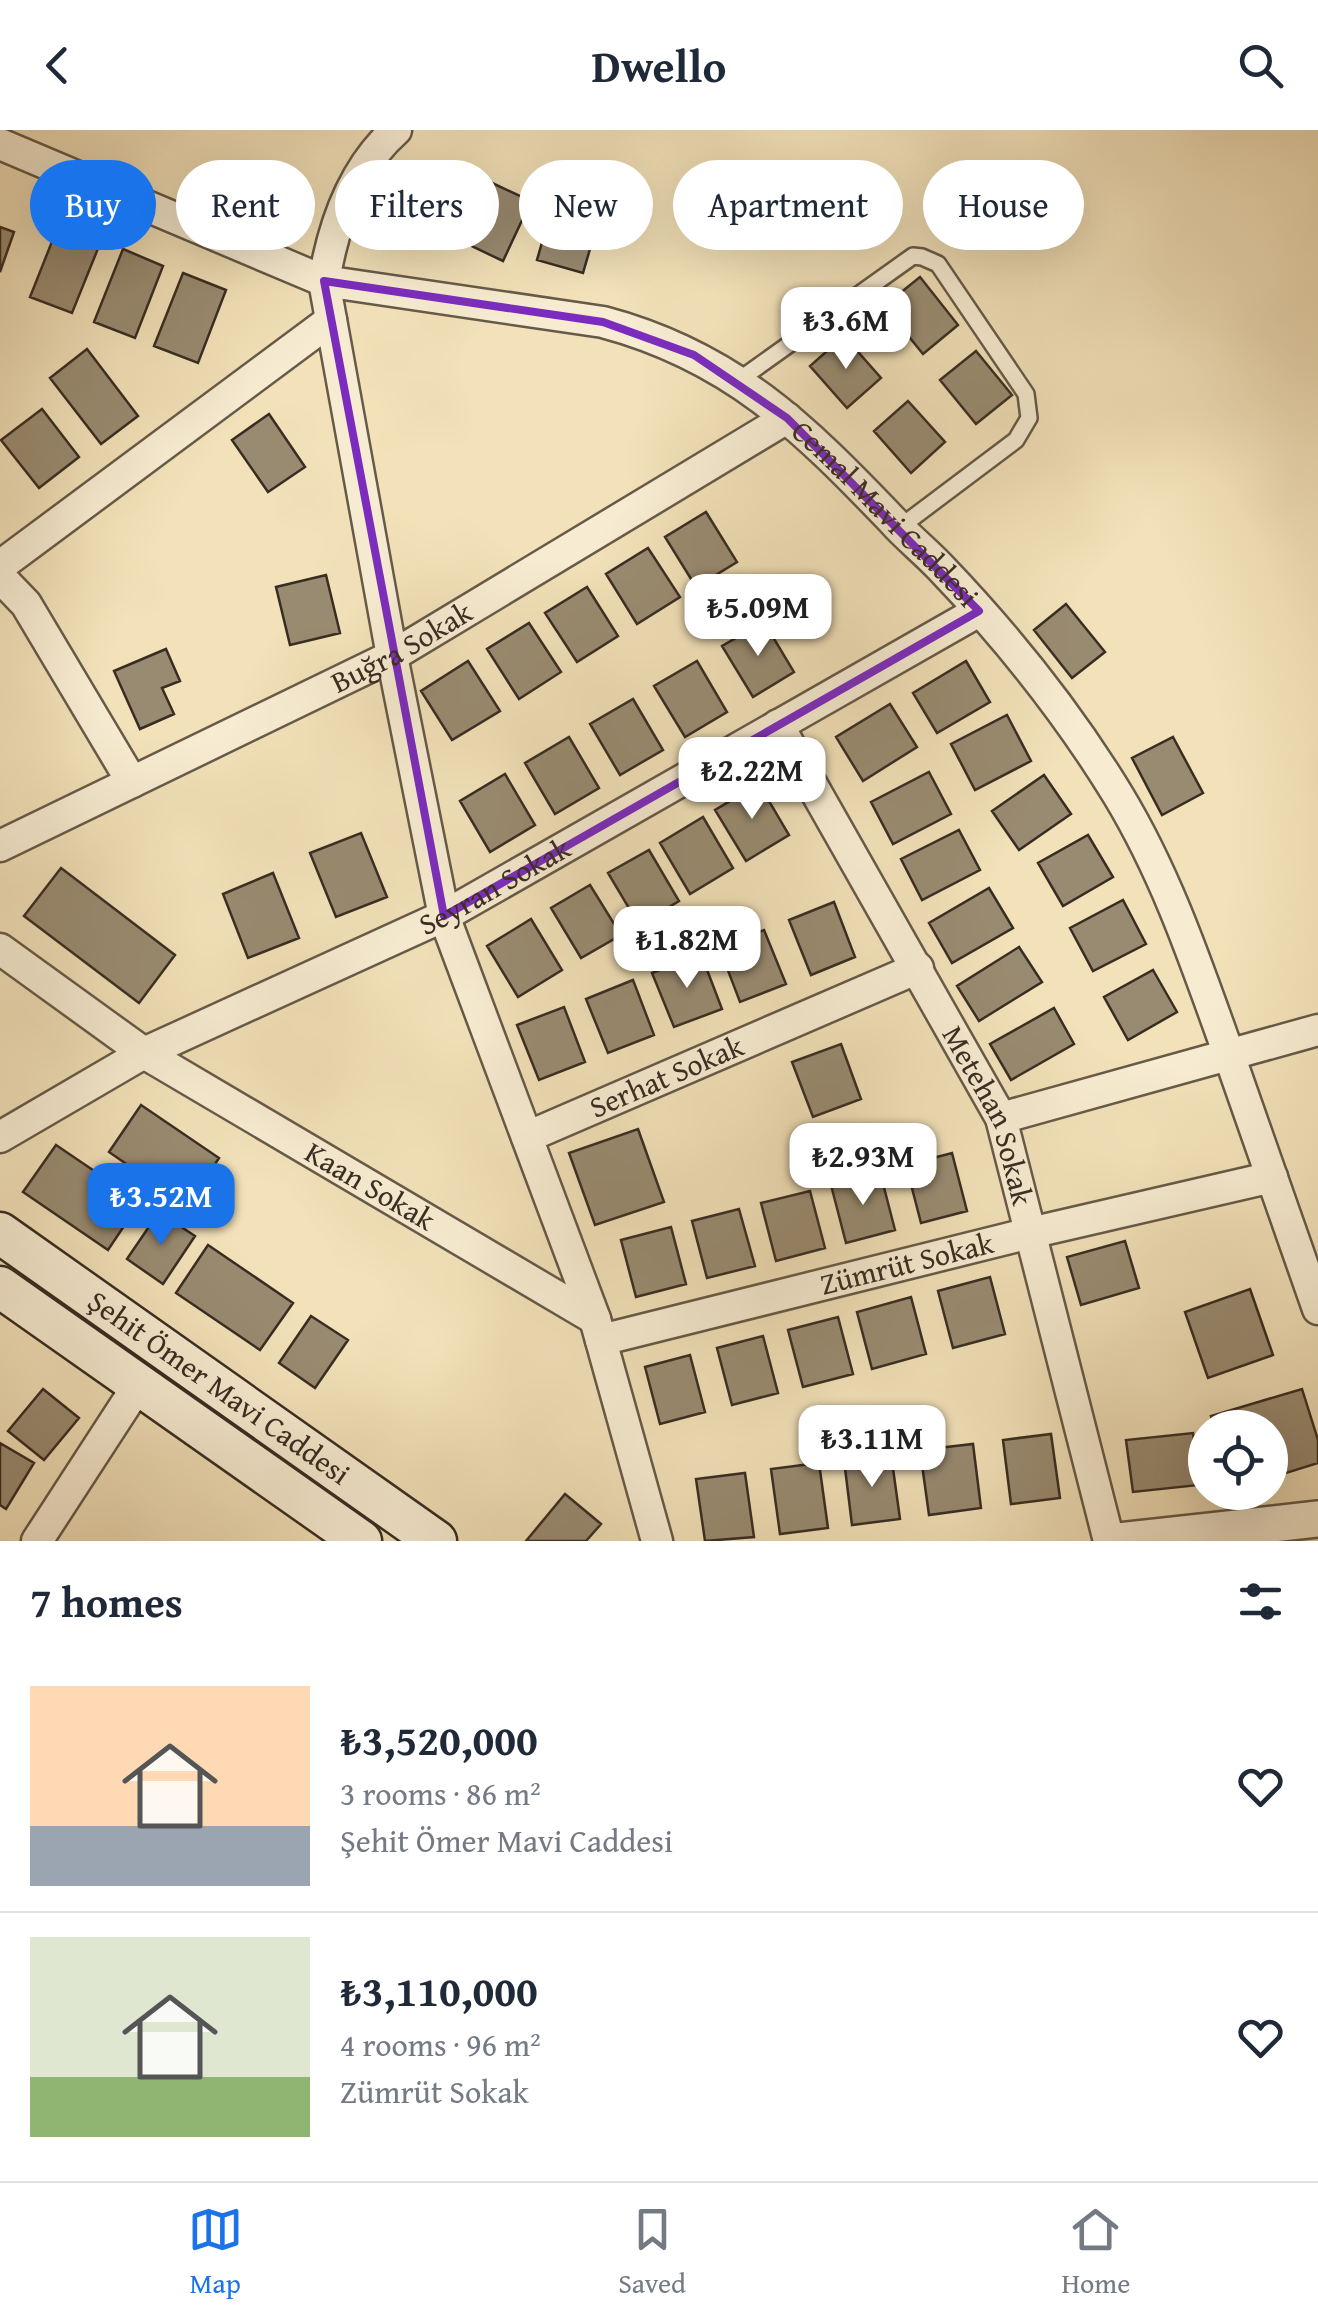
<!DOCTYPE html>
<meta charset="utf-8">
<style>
body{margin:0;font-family:"Gentium Book Plus",serif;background:#f6f6f7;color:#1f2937;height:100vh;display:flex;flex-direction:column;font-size:38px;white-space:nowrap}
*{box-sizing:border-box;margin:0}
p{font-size:32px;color:#747a83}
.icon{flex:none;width:55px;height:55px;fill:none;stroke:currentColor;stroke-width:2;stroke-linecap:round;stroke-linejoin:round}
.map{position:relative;height:1411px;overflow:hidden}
.side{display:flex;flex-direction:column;background:#fff;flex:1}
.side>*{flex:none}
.guide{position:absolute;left:30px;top:30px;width:1260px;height:90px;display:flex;gap:20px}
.tools{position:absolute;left:1188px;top:1280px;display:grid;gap:20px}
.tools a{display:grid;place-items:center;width:100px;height:100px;border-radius:50%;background:#fff;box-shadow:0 10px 40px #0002;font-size:50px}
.price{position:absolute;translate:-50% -85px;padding:0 22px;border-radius:20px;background:#fff;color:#222;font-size:32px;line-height:65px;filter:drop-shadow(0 2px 5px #0008)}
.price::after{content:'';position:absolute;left:50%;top:60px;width:30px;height:22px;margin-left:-15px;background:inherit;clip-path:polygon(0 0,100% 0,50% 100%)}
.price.on{background:#1a73e8;color:#fff}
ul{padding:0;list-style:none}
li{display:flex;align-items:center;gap:30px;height:250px;padding:0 30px}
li+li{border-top:2px solid #e0e1e3}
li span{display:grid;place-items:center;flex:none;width:280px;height:200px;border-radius:0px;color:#555}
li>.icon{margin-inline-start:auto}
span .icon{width:120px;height:120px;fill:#fffc;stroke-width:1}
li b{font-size:42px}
h2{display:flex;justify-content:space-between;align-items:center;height:120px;padding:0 30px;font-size:42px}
.pill{padding:0 35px;border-radius:45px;background:#fff;box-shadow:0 10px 40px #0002;font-size:35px;line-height:90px}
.pill.on{background:#1a73e8;color:#fff}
header{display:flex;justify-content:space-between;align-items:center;height:130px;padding:0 30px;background:#fff;font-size:45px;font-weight:700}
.dock{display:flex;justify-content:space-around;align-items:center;height:140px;border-top:2px solid #e0e1e3;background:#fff;font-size:28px;color:#747a83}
.dock a{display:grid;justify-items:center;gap:5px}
.dock .on{color:#1a73e8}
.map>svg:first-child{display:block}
.building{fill:#998b71;stroke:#382d23;stroke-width:2.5}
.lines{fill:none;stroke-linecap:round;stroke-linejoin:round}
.service-casing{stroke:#665a48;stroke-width:20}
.minor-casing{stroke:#665a48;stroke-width:35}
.tertiary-casing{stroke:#665a48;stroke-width:40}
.secondary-casing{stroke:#382d23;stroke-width:45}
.service{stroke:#f7ecd2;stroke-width:15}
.minor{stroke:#f7ecd2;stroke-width:30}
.tertiary{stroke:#f7ecd2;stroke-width:35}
.secondary{stroke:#f7ecd2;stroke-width:40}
.marked{fill:none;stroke:#7b2cbf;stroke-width:8;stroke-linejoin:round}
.labels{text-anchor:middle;stroke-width:8;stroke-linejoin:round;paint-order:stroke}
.street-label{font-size:30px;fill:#382d23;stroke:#f7ecd2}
</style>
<header><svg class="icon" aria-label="back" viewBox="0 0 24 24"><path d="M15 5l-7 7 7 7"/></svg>Dwello<svg class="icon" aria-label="search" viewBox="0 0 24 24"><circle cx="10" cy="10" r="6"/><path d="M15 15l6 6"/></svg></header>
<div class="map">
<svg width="1318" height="1411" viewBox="0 0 1318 1411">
<rect width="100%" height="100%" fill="#f2e1b9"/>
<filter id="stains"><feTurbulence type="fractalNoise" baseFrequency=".002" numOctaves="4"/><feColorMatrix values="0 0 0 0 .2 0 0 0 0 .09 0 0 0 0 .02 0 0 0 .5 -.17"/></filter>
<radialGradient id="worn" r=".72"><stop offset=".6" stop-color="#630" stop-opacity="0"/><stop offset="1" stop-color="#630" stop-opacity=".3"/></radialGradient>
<path class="building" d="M 409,37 L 449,56 L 422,117 L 381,97 Z
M 490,52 L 531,71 L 503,131 L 463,112 Z
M 553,74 L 599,88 L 583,143 L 537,130 Z
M 59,94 L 101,111 L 72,183 L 30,167 Z
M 0,97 L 14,102 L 0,142 Z
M 123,119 L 163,136 L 135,208 L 94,192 Z
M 183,143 L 226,160 L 198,233 L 154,216 Z
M 920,147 L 958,195 L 923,224 L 884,176 Z
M 844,206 L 881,248 L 847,278 L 810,236 Z
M 87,219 L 138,286 L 101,314 L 50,248 Z
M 976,221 L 1012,265 L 976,294 L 940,250 Z
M 908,271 L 945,312 L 911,343 L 874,301 Z
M 42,279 L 79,327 L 39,358 L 1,310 Z
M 269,284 L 305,337 L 268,362 L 232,310 Z
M 706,382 L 737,432 L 696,457 L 665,407 Z
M 648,418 L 680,467 L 637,494 L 606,444 Z
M 326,445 L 340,503 L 290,515 L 276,457 Z
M 587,457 L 618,506 L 577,532 L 545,483 Z
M 1066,474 L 1105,522 L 1072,548 L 1034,500 Z
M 764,492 L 794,542 L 753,567 L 722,516 Z
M 529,493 L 561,542 L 519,569 L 487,519 Z
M 166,519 L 180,551 L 162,558 L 174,584 L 140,599 L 114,541 Z
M 468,531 L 500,581 L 452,610 L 421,561 Z
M 697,531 L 727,582 L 685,607 L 654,556 Z
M 966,531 L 990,572 L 937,603 L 913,563 Z
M 633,569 L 663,620 L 620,645 L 590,594 Z
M 890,574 L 917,617 L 863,651 L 836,607 Z
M 1007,585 L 1031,631 L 975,660 L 951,614 Z
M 569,607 L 599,658 L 555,684 L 525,633 Z
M 1173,607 L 1203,663 L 1162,685 L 1132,628 Z
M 929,642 L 951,684 L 893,714 L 871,672 Z
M 505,644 L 535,695 L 490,722 L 460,671 Z
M 1044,645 L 1071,684 L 1019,720 L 992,681 Z
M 759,654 L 789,705 L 746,731 L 715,680 Z
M 703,687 L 733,738 L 690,764 L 660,713 Z
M 959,700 L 980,740 L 922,770 L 901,729 Z
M 361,703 L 387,767 L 336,787 L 310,723 Z
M 1088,705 L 1113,747 L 1063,776 L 1038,733 Z
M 649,720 L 679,771 L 639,795 L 608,743 Z
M 61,738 L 175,825 L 139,873 L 24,786 Z
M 273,743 L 299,808 L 248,828 L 223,764 Z
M 590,755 L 621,805 L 581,828 L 551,778 Z
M 989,758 L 1013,798 L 952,833 L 929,793 Z
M 1123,770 L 1146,814 L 1093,841 L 1070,798 Z
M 834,772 L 855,827 L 811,845 L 789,790 Z
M 531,789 L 562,840 L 518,867 L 487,816 Z
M 764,800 L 786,854 L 740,872 L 719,817 Z
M 1019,817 L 1042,852 L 979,891 L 957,856 Z
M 701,824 L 722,879 L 674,897 L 652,843 Z
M 1153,840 L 1177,882 L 1128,910 L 1104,867 Z
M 633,850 L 654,905 L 608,923 L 586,869 Z
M 564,877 L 585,932 L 539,950 L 517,895 Z
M 1054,878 L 1074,914 L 1011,950 L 990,914 Z
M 841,914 L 861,969 L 813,987 L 792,932 Z
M 141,975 L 219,1028 L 187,1076 L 109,1022 Z
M 638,999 L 664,1072 L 595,1095 L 569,1023 Z
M 56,1015 L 140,1072 L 108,1120 L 23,1062 Z
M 952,1023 L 967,1081 L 921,1093 L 906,1035 Z
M 880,1042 L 895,1100 L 846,1113 L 831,1055 Z
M 810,1061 L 825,1118 L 776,1131 L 761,1073 Z
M 739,1079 L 755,1136 L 707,1148 L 692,1091 Z
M 159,1082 L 195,1106 L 163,1154 L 127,1129 Z
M 671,1097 L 686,1154 L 636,1167 L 621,1110 Z
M 1125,1111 L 1139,1158 L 1081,1175 L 1067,1127 Z
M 208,1115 L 293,1173 L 260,1220 L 176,1163 Z
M 990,1147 L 1005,1204 L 953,1218 L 938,1161 Z
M 1250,1159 L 1273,1225 L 1208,1248 L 1185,1182 Z
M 911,1167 L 926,1224 L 872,1239 L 857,1182 Z
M 311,1186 L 348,1210 L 315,1258 L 279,1233 Z
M 838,1187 L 853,1244 L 803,1257 L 788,1200 Z
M 763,1206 L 778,1263 L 732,1275 L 717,1218 Z
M 690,1225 L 705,1282 L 660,1294 L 645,1237 Z
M 43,1259 L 79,1288 L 44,1330 L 8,1301 Z
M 1302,1259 L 1318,1310 L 1318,1333 L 1270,1348 L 1270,1298 L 1214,1298 L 1211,1286 Z
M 1193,1303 L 1199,1355 L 1133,1362 L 1126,1310 Z
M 1051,1304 L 1060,1368 L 1011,1374 L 1003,1310 Z
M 0,1313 L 34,1333 L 6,1379 L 0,1375 Z
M 973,1314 L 981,1378 L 929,1385 L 920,1320 Z
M 891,1324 L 900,1389 L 852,1395 L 844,1330 Z
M 819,1333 L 828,1398 L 780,1404 L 771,1339 Z
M 745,1343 L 754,1407 L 705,1411 L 696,1349 Z
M 565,1364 L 601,1394 L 586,1411 L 526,1411 Z"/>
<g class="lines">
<g class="service-casing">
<path id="service" d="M 739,250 L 913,126 L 922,127 L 938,134 L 1026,264 L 1029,288 L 1016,310 L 899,398"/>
</g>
<g class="minor-casing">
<g id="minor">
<path d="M 396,0 C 353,38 333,96 324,151 L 392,526 L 444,786 L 595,1189 L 657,1411"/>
<path id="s1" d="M 0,14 L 324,151 L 603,192 C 731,226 803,297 892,390 C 907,407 925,421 941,438 C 1007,507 1068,583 1118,665 C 1167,746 1196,833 1228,922 C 1258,1008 1288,1093 1318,1179"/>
<path d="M 0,436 L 331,190"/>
<path d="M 0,447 L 26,474 L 132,652"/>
<path id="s2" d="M 778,595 L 1001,988 L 1109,1411"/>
<path id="s3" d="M 0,716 L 392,526 L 787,288"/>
<path id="s4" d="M 0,819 L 144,923 L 595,1189"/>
<path d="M 1001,988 L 1318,900"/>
<path id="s5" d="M 0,1007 L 144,923 L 444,786 L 979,481"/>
<path id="s6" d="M 527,1007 L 918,838"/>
<path id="s7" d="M 601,1210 L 1030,1103 L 1272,1047"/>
<path d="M 37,1411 L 139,1254"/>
</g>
</g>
<g class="tertiary-casing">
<path id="tertiary" d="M 1119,1411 L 1318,1389"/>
</g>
<g class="secondary-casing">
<g id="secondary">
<path id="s8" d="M 0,1103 L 436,1411"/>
<path d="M 0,1157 L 361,1411"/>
</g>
</g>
<use href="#service" class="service"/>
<use href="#minor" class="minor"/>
<use href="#tertiary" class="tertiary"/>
<use href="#secondary" class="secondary"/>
</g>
<path class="marked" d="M 324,151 L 603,192 L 694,225 L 787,288 L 979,481 L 444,786 Z"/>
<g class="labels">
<g class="street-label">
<text dy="10" stroke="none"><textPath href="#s1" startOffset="980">Cemal Mavi Caddesi</textPath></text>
<text dy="10" stroke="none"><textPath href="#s3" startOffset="448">Buğra Sokak</textPath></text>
<text dy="10" stroke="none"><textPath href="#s5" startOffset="555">Seyran Sokak</textPath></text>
<text dy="10" stroke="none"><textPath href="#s6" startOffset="152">Serhat Sokak</textPath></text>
<text dy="10" stroke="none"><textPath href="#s2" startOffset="445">Metehan Sokak</textPath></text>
<text dy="10" stroke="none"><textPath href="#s4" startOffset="440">Kaan Sokak</textPath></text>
<text dy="10" stroke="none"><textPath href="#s7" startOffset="315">Zümrüt Sokak</textPath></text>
<text dy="10" stroke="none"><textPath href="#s8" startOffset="268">Şehit Ömer Mavi Caddesi</textPath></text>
</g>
</g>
<rect width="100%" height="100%" filter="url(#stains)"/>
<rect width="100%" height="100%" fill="url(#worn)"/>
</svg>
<div class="tools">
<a><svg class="icon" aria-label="locate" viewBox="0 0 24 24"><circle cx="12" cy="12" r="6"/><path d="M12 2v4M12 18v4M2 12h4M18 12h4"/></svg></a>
</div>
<b class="price" style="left:846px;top:242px">₺3.6M</b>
<b class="price" style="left:758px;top:529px">₺5.09M</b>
<b class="price" style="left:752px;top:692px">₺2.22M</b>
<b class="price" style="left:687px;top:861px">₺1.82M</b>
<b class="price" style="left:863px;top:1078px">₺2.93M</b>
<b class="price on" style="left:161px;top:1118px">₺3.52M</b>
<b class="price" style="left:872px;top:1360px">₺3.11M</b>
<div class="guide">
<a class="pill on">Buy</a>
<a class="pill">Rent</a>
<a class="pill">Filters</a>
<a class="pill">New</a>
<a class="pill">Apartment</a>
<a class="pill">House</a>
</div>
</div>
<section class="side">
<h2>7 homes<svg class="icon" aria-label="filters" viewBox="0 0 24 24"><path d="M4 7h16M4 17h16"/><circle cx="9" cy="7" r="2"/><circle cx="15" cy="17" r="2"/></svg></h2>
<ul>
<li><span style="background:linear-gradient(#ffd9b3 70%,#9aa5b1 0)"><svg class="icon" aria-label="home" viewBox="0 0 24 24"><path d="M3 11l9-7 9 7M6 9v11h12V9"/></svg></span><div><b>₺3,520,000</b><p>3 rooms · 86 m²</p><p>Şehit Ömer Mavi Caddesi</p></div><svg class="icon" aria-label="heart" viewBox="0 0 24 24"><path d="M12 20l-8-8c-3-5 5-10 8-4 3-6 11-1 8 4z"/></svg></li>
<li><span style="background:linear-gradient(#dfe7d0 70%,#8fb573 0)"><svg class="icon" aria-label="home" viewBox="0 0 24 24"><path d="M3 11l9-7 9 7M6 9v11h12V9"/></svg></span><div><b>₺3,110,000</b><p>4 rooms · 96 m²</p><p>Zümrüt Sokak</p></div><svg class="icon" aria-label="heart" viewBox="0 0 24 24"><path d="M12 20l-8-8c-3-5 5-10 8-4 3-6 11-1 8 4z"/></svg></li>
</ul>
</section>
<nav class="dock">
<a class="on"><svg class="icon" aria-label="map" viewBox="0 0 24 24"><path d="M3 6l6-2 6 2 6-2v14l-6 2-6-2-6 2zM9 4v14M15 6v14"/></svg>Map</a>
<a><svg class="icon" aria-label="saved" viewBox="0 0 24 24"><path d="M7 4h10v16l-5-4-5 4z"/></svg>Saved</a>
<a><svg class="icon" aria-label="home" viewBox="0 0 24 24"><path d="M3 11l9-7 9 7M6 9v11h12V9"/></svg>Home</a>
</nav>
